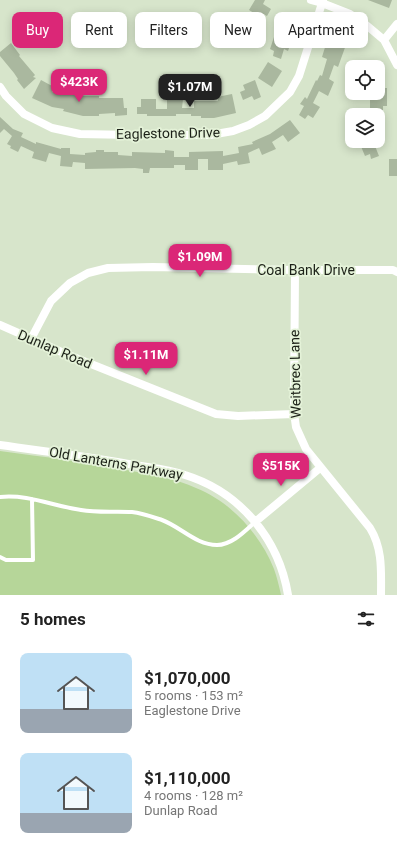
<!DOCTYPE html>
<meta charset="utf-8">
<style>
body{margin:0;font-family:Roboto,sans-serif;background:#f2f2f2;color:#222;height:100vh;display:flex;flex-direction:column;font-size:15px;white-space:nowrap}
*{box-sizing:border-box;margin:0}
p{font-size:13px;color:#767676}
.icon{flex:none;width:22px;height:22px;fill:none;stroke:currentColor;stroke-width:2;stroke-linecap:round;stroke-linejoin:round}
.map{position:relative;height:595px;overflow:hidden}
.sheet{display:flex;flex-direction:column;background:#fff;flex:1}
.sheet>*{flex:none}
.hud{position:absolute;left:12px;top:12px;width:373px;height:36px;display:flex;gap:8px}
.fabs{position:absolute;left:345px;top:60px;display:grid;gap:8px}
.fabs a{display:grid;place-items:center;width:40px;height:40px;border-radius:8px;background:#fff;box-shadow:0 2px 10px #0003;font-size:20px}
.price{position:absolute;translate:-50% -34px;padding:0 9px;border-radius:8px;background:#db2777;color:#fff;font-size:13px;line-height:26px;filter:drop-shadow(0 1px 2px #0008)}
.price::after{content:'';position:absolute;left:50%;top:24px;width:12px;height:9px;margin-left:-6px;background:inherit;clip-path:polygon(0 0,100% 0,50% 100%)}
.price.active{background:#222;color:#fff}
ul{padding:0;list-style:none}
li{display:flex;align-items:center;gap:12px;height:100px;padding:0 20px}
li span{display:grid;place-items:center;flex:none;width:112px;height:80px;border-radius:8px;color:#555}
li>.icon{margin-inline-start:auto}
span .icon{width:48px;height:48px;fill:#fffc;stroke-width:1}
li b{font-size:17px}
h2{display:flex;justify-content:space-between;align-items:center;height:48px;padding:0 20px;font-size:17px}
.tag{padding:0 14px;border-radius:8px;background:#fff;box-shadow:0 2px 10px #0003;font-size:14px;line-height:36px}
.tag.active{background:#db2777;color:#fff}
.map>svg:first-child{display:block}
.green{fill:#b6d699}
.building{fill:#aab89f}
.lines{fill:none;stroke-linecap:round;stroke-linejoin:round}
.lane{stroke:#fff;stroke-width:4}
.street{stroke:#fff;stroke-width:8}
.labels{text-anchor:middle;stroke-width:3.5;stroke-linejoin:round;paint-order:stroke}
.street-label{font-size:14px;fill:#1c2118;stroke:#e4f2d8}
</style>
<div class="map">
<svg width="397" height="595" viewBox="0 0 397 595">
<rect width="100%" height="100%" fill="#d7e5cb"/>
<path class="green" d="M 0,451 C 44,457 88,462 132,471 C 153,475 176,479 196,488 C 231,502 260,534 274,569 C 277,577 279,586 281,595 L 0,595 Z"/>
<path class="building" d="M 255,0 L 265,0 L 263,4 L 271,9 L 267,16 L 261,13 L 259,16 L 249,10 Z
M 368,0 L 392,0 L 389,8 Z
M 282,12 L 301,16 L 297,32 L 275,27 L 278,15 L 281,15 Z
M 331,28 L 351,34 L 349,42 L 347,42 L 338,67 L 334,65 L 329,79 L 334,82 L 328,96 L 319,91 L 313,103 L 320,107 L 313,118 L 308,115 L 305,119 L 299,115 L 304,106 L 300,104 L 305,97 L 307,99 L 316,80 L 317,81 L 320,75 L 322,76 L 327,59 L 322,57 Z
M 274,37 L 291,42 L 288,51 L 284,49 L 281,59 L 273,56 L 274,51 L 270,49 Z
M 11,43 L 20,55 L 19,56 L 35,75 L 33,77 L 36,78 L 24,89 L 17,80 L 18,79 L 14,73 L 0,56 L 0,52 Z
M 268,62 L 282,71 L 272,87 L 258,78 Z
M 41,80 L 54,87 L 52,92 L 80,96 L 99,96 L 99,98 L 123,98 L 124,108 L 127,108 L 127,115 L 115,116 L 115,113 L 99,114 L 99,116 L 83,116 L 63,111 L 64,109 L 52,107 L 32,98 Z
M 255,80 L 261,97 L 254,100 L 252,96 L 243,100 L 240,92 L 245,90 L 243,85 Z
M 378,88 L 387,88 L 387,106 L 383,106 L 383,115 L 370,115 L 370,93 L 378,93 Z
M 232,94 L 236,113 L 214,118 L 201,118 L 201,116 L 191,116 L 191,114 L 176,114 L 176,116 L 147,116 L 147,114 L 137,114 L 137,107 L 141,107 L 141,99 L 156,99 L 156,109 L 167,109 L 167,99 L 183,99 L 182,108 L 194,108 L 194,101 L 218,101 L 217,97 Z
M 0,117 L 13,129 L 23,133 L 21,137 L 36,144 L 36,142 L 61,149 L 61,148 L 70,148 L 70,154 L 85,155 L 85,153 L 96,152 L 96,150 L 104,150 L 104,152 L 118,152 L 118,155 L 132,156 L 132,152 L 165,153 L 165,150 L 174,151 L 174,157 L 189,157 L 189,152 L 223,151 L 223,156 L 239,153 L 238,147 L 253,144 L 252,142 L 270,134 L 290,120 L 300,133 L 288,142 L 283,135 L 272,142 L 276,149 L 262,155 L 259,148 L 248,153 L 250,163 L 238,165 L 237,161 L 223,164 L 223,170 L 208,170 L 208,159 L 198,159 L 198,170 L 185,170 L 185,165 L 174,165 L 174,168 L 150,168 L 149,173 L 143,173 L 143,169 L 135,168 L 85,169 L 85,163 L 73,162 L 72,167 L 60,166 L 61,156 L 49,153 L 46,162 L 32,158 L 34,152 L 21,146 L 18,152 L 10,148 L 11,146 L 7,144 L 12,136 L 4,129 L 0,133 Z
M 367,141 L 376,141 L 378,145 L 375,146 L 379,156 L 371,159 L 370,154 L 365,156 L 360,144 Z
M 389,159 L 397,159 L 397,176 L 389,176 Z"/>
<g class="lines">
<path class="lane" d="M 0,497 C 28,494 53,506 81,510 C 98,513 115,511 132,512 C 142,513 153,517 162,520 C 181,527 196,545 217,545 C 232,545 245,531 255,522
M 0,557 L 6,560 L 33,560 L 32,499"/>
<path class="street" d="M 311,0 L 322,3 L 350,14 L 365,24 L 384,40 L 397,65
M 384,40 L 397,24
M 0,87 L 6,96 L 24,114 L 52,128 L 80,134 L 133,135 L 210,135 L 233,131 L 249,125 L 265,116 L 290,92 L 299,76 L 323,0
M 295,270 L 294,413 L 296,427 L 306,449 L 370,528 C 383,549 381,572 381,595
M 0,325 L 66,354 L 216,414 L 238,416 L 294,414
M 31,339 L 51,301 L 70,283 L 88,273 L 108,268 L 153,267 L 295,270 L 393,270 L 397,272
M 0,445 C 41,451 82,456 123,463 C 143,467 165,468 185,475 C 240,492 279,539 288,595
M 255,522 L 320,468"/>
</g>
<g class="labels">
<g class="street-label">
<text transform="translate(168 133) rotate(-1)" y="5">Eaglestone Drive</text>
<text x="306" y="275">Coal Bank Drive</text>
<text transform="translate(55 349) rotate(23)" y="5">Dunlap Road</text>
<text transform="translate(295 374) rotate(-91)" y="5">Weitbrec Lane</text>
<text transform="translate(116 463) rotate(10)" y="5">Old Lanterns Parkway</text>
</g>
</g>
</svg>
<div class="fabs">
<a><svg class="icon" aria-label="locate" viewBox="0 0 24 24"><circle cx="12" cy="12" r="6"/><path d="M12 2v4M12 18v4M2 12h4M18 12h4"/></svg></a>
<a><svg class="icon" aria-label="layers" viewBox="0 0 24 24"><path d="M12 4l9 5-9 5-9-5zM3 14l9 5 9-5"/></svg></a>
</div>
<b class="price" style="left:79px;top:103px">$423K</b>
<b class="price active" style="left:190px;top:108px">$1.07M</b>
<b class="price" style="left:200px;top:278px">$1.09M</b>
<b class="price" style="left:146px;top:376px">$1.11M</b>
<b class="price" style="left:281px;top:487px">$515K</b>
<div class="hud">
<a class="tag active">Buy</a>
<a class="tag">Rent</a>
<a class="tag">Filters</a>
<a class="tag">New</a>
<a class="tag">Apartment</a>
</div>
</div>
<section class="sheet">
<h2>5 homes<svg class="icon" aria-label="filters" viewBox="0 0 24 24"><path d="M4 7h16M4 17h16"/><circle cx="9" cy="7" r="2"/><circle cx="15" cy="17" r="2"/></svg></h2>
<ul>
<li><span style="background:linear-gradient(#bfe0f5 70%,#9aa5b1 0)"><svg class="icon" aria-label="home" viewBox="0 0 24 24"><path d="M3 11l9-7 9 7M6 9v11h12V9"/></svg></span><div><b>$1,070,000</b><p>5 rooms · 153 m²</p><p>Eaglestone Drive</p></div></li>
<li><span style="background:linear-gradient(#bfe0f5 75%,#9aa5b1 0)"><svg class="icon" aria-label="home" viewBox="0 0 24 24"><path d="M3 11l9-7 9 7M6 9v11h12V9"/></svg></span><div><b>$1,110,000</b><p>4 rooms · 128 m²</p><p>Dunlap Road</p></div></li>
</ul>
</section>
